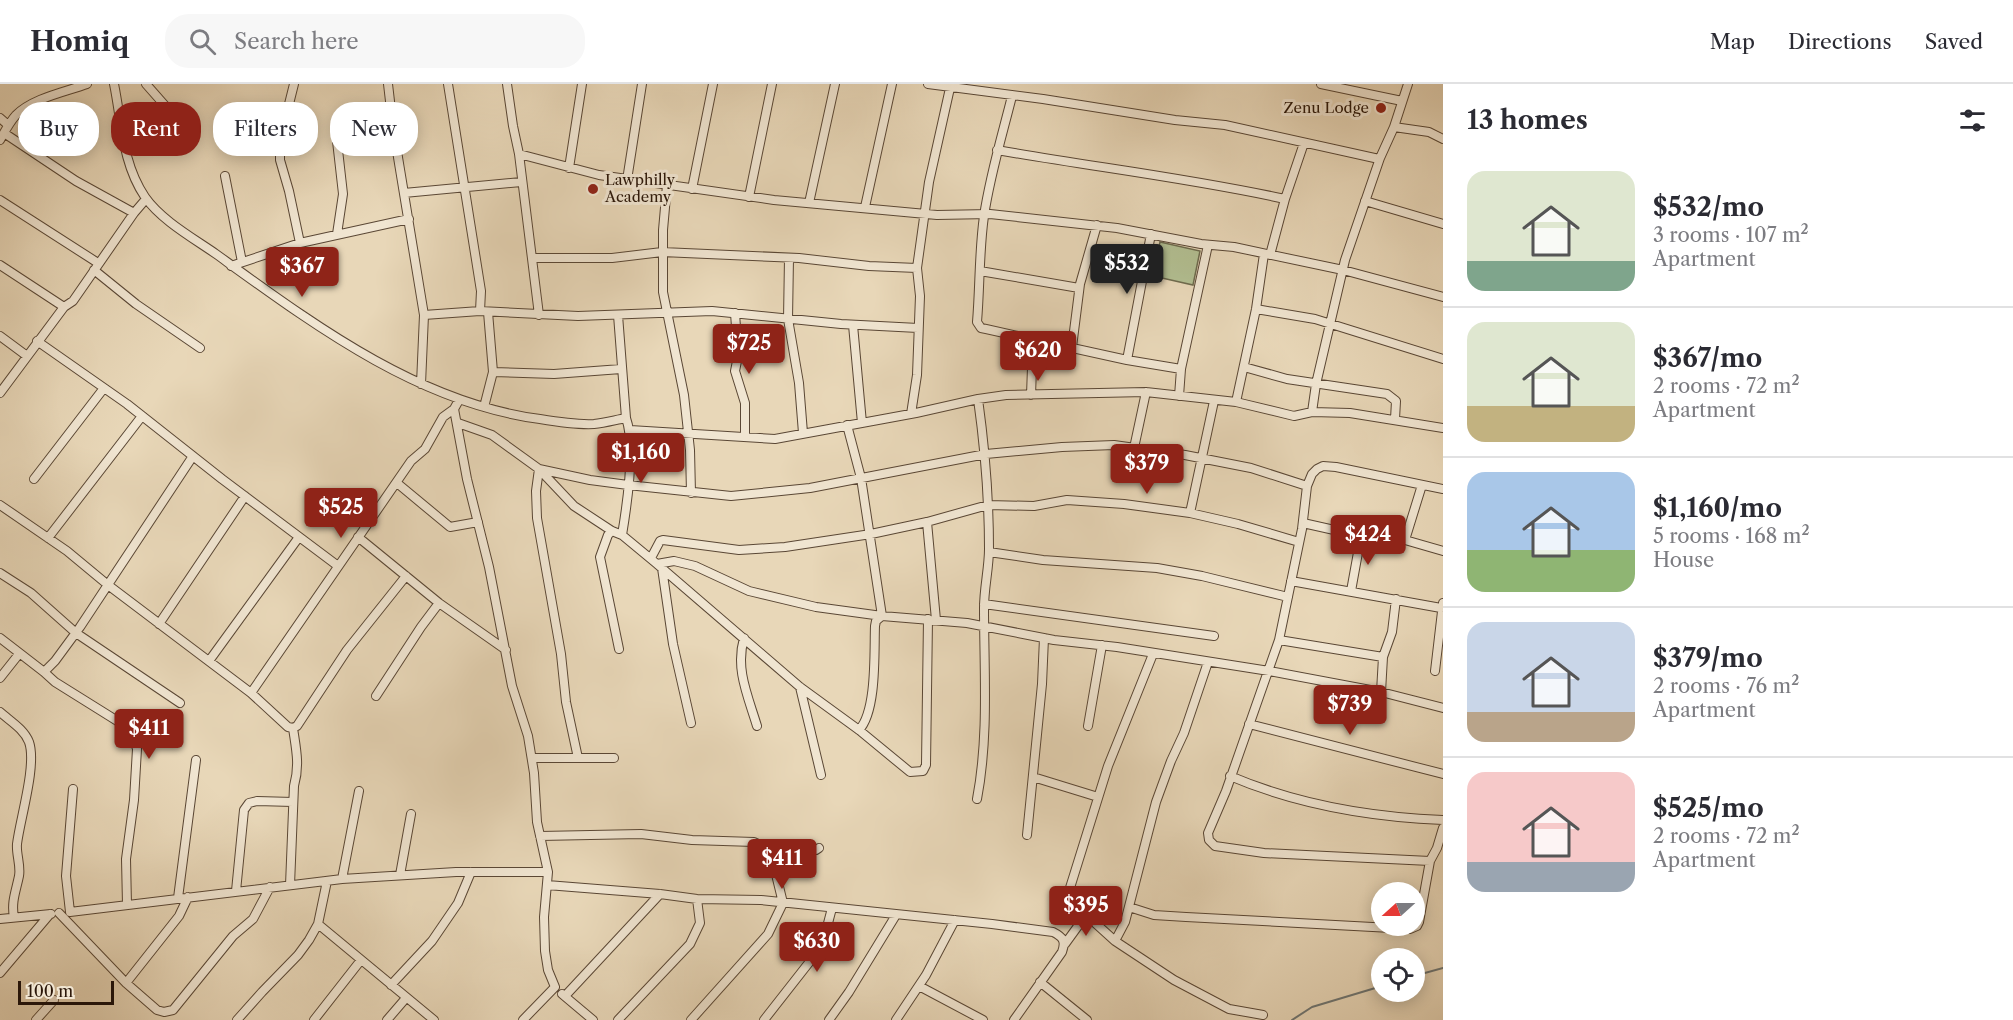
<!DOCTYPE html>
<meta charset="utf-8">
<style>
body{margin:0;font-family:"Libre Caslon Text",serif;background:#f7f7f7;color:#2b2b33;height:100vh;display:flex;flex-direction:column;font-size:22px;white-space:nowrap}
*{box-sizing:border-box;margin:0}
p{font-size:20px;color:#7c7c81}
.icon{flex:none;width:33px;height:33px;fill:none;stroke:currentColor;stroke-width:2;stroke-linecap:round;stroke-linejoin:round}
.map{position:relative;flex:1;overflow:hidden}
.side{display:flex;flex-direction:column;background:#fff;width:570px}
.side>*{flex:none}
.top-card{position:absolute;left:18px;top:18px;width:570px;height:54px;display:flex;gap:12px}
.needle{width:39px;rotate:249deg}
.controls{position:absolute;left:1371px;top:798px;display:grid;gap:12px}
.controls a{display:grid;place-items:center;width:54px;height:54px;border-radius:50%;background:#fff;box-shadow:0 3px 15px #0003;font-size:30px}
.scale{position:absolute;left:18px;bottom:15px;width:96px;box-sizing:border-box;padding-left:6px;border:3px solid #2b1709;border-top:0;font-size:16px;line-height:21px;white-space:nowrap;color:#2b1709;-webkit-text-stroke:4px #f0e5d1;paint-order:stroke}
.price{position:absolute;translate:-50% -51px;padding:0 14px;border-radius:6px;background:#8f2418;color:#fff;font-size:20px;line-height:39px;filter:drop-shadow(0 2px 3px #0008)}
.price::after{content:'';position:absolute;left:50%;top:36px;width:18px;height:14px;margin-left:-9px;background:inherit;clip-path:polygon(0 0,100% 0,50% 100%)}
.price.current{background:#222;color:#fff}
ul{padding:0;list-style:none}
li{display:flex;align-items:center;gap:18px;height:150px;padding:0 24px}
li+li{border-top:2px solid #e1e1e2}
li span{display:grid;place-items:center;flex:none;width:168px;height:120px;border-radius:18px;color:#555}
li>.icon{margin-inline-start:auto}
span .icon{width:72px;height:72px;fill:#fffc;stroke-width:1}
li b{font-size:26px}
h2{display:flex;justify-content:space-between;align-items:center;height:72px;padding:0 24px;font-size:26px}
.pill{padding:0 21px;border-radius:24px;background:#fff;box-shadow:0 3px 15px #0003;font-size:21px;line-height:54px}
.pill.current{background:#8f2418;color:#fff}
header{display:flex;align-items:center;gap:36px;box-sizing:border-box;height:84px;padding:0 30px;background:#fff;border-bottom:2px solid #e1e1e2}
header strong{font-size:28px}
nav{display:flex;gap:33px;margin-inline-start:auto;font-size:21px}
.search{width:420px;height:54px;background:#f7f7f7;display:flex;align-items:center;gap:15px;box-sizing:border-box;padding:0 21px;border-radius:24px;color:#7c7c81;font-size:22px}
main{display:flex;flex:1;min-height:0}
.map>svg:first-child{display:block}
.green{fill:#b2bf92;stroke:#6e6b4e;stroke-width:1.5}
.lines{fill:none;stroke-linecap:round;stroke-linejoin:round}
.stream{stroke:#6f7673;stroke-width:2}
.street-casing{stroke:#5a4735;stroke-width:10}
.street{stroke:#f0e5d1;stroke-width:8}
.poi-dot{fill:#8f2418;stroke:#f0e5d1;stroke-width:2}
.labels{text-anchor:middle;stroke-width:6;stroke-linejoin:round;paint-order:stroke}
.poi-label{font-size:15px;fill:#2b1709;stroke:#f0e5d1;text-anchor:end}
</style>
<header>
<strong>Homiq</strong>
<div class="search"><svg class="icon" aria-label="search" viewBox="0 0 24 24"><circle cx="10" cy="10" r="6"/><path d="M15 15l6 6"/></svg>Search here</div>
<nav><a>Map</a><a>Directions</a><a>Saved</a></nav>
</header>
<main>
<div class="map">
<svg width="1443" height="936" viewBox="0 0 1443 936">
<rect width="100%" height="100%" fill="#e8d7b8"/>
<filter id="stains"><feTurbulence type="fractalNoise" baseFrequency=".00333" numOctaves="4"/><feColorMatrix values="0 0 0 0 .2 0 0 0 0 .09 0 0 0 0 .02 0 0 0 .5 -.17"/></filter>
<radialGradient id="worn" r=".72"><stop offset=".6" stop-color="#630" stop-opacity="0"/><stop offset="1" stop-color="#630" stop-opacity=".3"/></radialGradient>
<path class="green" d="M 1160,158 L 1200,167 L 1193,201 L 1153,192 Z"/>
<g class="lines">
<path class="stream" d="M 1414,892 L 1443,884
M 1292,936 L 1312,923 L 1382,902"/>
<g class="street-casing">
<path id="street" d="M 114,0 C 122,39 122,79 145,113 C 161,136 193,154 216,170 C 313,240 418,319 540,335 C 558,338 576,341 594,340 C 605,339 615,336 626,334
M 146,0 L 183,42
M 294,0 L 280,56 L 280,76 L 289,107 L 300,159
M 388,0 L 393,43 L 424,231 L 421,300
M 448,0 L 481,207 L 480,227
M 507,0 L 513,42 L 519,70 L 599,91 L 774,116 L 937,131 L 990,130 L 1117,144 L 1201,160 L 1234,163 L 1343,186 L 1443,213
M 928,0 L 1043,15 L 1175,36 L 1225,41 L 1379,75
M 1321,0 L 1402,17
M 1012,12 C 1002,52 990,91 984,132 C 979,167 980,203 977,238 L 981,244 L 986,245 L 1127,276 L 1181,285
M 0,34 L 8,41
M 1394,43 L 1429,48 L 1443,55
M 4,49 L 76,97 L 134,129
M 0,56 C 5,47 9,39 16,31 C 33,14 65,8 87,0
M 997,66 C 1093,83 1190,94 1285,115
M 519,70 L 539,231
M 569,84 L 582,0
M 225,92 L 242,178
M 627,96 L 642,0
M 667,101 L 663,146 L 663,208 L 684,311 L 690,366 L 691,409
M 692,105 L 713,0
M 404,109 L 521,98
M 749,113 L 772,0
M 0,116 L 98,179
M 1365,117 L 1443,140
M 809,119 L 835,0
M 865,123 L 892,0
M 337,150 L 343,110 L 337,57
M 1270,171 L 1285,115 L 1304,59
M 533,174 L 612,174 L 662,168 L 799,174 L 869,182 L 917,184
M 789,174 L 788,235 L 799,299 L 803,349
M 0,181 L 64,223
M 231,182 L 300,159 L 409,135
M 94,186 L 136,220 L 200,264
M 980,187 L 1079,204
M 1256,225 L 1315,235 L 1443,275
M 488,228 L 493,288 L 554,290 L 621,285
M 735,229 L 738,272 L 735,287 L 745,319 L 745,353
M 424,231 L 480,227 L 578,232 L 712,227 L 841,240 L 918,244
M 618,231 L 626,334 C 636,362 627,421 622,451
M 853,241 L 862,339
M 0,252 L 27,272
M 37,257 L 127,320 L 222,395 L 338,482
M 1072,263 L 1080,200 L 1097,141
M 1127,276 L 1151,150
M 1244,283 L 1287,295 L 1387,310 L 1396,317 L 1395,335
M 0,309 L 64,223 L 73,217 L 134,129 L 146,115
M 1031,311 L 1033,256
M 1179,312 L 1181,285 L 1208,161
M 459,316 L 454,325 L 467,395 L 489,483 L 512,602 L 528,652 L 534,689 L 537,738 L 548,788 L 544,833 L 545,867 L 548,886 L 555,903 L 523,936
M 1236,318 L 1256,225 L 1264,170
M 484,323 L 493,288
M 1312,328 L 1316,300 L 1345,176 L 1380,74 L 1394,43 L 1408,0
M 911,330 L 917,291 L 920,212 L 917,184 L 929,98 L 950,4
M 458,339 L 492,351 L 539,385 L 574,422 L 612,447 L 622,451 L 657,480 L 674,477 L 695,482 L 749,507 L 816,523 L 882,532 L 967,539 L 1054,556 L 1117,563 L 1269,587 L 1381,608 L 1443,624
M 847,341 L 861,394 L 882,532 L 876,537 L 875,542 C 874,568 877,627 859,646
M 630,346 L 775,355 L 916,329 L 978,315 L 1006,311 L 1146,308 L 1236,318 L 1294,332 L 1312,328 L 1350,329 L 1443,344
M 1134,364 L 1146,308
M 34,395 L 104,304
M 397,399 L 450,443 L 478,438
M 0,421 L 67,467 L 108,501 L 251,609 L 288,643 L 293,644 L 297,642 L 347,566 L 406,492
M 1190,429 L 1214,317
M 927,438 L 936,536
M 1303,439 L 1361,452 L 1405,456 L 1443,467
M 612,447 L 608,451 L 600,473 L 619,565
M 358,453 L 439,519 L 506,566
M 48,454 L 142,332
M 1405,456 L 1422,401
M 989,468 L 1043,476 L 1157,484 L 1202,492 L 1288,513
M 651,474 L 660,457 L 663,456 L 739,466 L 785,463 L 871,450 L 927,438 L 988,421 L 1034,422 L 1067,416 L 1124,420 L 1190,429 L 1238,440 L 1299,458
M 657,480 L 800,603 L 859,646 L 910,688 L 923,687 L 926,681 L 928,535
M 662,484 L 673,560 L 691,639
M 0,489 L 31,509 L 76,549 L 180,619
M 1291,497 L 1441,524
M 1351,507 L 1361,452
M 984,520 L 1214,552
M 159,540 L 245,412
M 0,554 L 44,588 L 55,577 L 80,543 L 193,372
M 744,554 C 735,585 748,612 757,642
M 1279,556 L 1383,573
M 1153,570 L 1108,682 L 1069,807 L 1072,818 L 1115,857 L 1174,896 L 1229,925 L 1263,931
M 209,577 L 299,453
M 1435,587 L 1443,519
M 44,588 L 55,598 L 119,638 L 132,648 L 137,665 L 134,716 L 126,775 L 127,821
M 0,594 L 19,570
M 800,603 L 821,691
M 1381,608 L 1383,573 L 1392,548 L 1396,515
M 251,609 L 411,377 L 425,365 L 443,333 L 454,325
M 376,612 L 421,543 L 439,519
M 0,628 C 10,637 24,645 29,658 C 37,681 20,735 17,760 C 16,770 21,782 19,792 C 16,807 11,818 14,833
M 1249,640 L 1443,690
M 1088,642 L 1102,561
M 532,674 L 614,674
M 578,674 L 566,618 L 561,570 L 537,434 L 536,407 L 539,385 L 590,396 L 628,401 L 731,412 L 810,404 L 986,370 L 1062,363 L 1114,361 L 1185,371 L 1251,384 L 1307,402
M 1230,692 C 1298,721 1369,733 1443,736
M 1033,693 L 1098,713
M 73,705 L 66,792 L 70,828 L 342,795 L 456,788 L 548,788
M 977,715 C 989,652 984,587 984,524 C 984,504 989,484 989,465 C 989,414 985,365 978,315
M 1027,751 L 1042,600 L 1044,554
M 540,752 L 641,750 L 692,756 L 754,758 L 773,767
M 1430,777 L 1264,769 L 1215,762 L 1209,756 L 1208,749 L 1226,707 L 1279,556 L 1302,445 L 1307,402 L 1312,390 L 1317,385 L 1323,382 L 1336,383 L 1443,405
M 400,791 L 411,730
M 342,795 L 359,707
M 290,801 L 294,702 C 300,681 296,665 293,644
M 547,801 L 660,810 L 697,815 L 761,816 L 992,840 L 1053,848 C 1063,853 1066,857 1062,868 L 1014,936
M 236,807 L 244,726 L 249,719 L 257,717 L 293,718
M 178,814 L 196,676
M 1129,823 L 1154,831 L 1186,833 L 1410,845 L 1417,842 L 1419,838 L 1430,777 L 1437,764 L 1443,744
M 59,829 L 126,899 L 157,926 L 164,928 L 173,926 L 233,852 L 253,835 L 270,803
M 0,835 L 51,830
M 318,840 L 434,936
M 1115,857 L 1125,838 L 1156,718 L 1171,677 L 1184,649 L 1208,578
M 1065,860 L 1086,831
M 0,889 L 50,830
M 1040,898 L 1087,936
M 126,899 L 179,832 L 188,813
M 391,901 L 432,857 L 458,819 L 471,788
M 919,902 L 983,936
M 562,910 L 593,936
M 565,912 L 660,810
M 36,936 L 54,916
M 237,936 L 262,908 L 298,871 L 309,856 L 318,840 L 327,797
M 314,936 L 361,876
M 387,936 L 406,914
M 618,936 L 690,860 L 700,839 L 697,815
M 691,936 L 768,850 L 783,819 L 772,774 L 773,767 L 777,763 L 788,761 L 816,766 L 819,764
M 764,936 L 822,862 L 832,824
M 829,936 L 849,908 L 896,831
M 896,936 L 926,891 L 955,836"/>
</g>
<use href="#street" class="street"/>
</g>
<g class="poi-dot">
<circle cx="1381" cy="24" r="6"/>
<circle cx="593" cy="105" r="6"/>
</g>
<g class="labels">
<g class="poi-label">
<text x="1369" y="29">Zenu Lodge</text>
<text x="605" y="101" text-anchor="start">Lawphilly<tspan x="605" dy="17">Academy</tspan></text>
</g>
</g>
<rect width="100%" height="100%" filter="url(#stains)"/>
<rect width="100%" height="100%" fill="url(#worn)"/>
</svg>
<div class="controls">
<a><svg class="needle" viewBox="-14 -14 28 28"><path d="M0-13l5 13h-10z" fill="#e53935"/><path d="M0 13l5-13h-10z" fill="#7c7c81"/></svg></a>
<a><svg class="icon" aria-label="locate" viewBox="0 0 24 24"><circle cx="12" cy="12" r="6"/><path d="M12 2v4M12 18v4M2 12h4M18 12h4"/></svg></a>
</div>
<div class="scale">100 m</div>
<b class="price current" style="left:1127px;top:211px">$532</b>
<b class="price" style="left:302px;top:214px">$367</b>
<b class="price" style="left:749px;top:291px">$725</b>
<b class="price" style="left:1038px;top:298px">$620</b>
<b class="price" style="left:641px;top:400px">$1,160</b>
<b class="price" style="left:1147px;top:411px">$379</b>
<b class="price" style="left:341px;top:455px">$525</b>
<b class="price" style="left:1368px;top:482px">$424</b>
<b class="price" style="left:1350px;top:652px">$739</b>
<b class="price" style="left:149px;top:676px">$411</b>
<b class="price" style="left:782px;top:806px">$411</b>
<b class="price" style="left:1086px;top:853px">$395</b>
<b class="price" style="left:817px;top:889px">$630</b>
<div class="top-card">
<a class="pill">Buy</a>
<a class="pill current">Rent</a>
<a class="pill">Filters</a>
<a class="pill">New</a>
</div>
</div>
<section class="side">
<h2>13 homes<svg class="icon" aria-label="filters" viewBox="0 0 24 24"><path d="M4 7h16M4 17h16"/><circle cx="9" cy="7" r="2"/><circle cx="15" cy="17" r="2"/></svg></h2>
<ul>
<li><span style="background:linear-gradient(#dfe7d0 75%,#7fa58c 0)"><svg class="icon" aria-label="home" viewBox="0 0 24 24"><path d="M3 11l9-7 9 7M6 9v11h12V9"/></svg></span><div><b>$532/mo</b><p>3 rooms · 107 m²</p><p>Apartment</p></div></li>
<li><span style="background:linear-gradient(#dfe7d0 70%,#c2b280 0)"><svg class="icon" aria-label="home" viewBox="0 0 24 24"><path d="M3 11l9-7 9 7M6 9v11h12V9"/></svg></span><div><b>$367/mo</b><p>2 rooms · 72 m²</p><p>Apartment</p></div></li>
<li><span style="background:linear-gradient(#a9c7e8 65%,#8fb573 0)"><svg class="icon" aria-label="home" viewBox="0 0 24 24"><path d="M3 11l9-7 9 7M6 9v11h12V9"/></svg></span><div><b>$1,160/mo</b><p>5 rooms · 168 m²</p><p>House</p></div></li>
<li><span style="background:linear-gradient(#c9d6e8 75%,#b9a48a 0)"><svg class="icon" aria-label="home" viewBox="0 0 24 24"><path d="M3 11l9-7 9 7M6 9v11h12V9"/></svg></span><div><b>$379/mo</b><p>2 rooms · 76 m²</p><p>Apartment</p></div></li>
<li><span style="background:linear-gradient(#f6c9c9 75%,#9aa5b1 0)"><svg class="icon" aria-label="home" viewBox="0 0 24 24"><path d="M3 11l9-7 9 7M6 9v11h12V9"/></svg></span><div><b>$525/mo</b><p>2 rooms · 72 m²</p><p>Apartment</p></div></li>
</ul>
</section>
</main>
